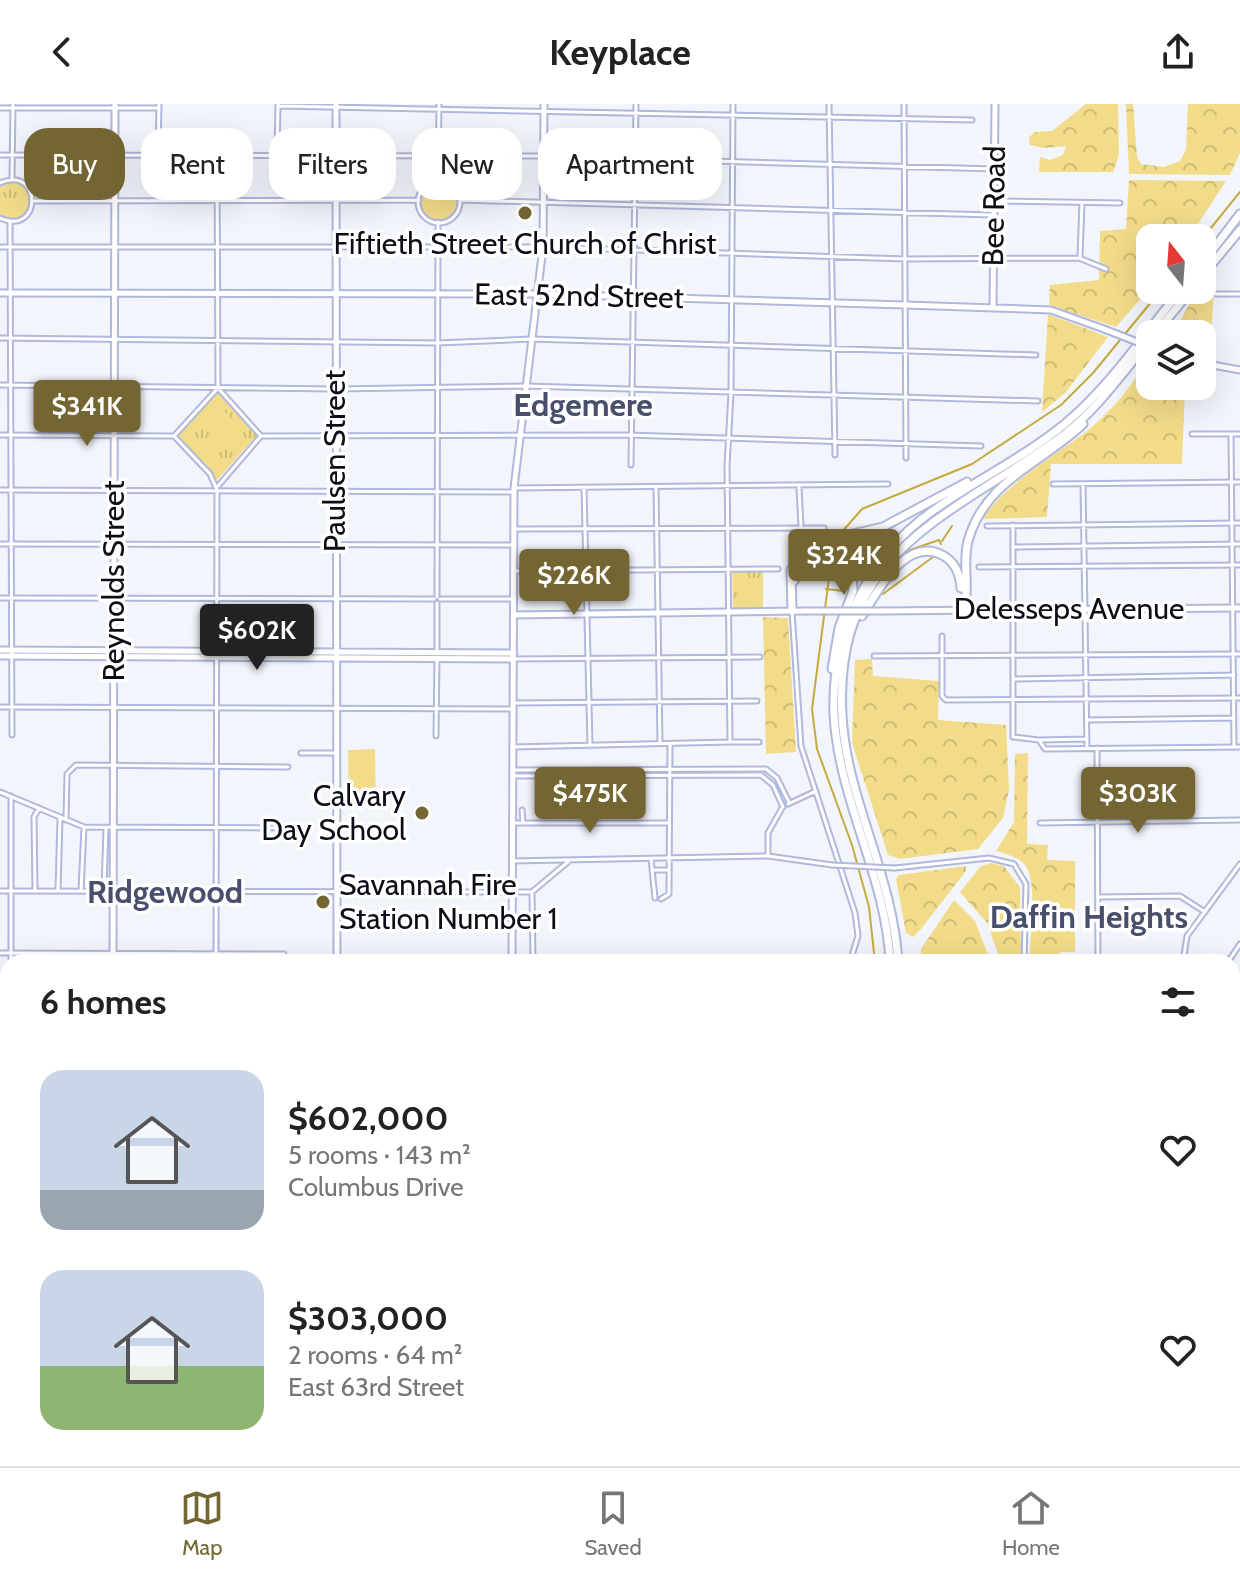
<!DOCTYPE html>
<meta charset="utf-8">
<style>
body{margin:0;font-family:Cabin,sans-serif;background:#f2f2f2;color:#222;height:100vh;display:flex;flex-direction:column;font-size:30px;white-space:nowrap}
*{box-sizing:border-box;margin:0}
p{font-size:26px;color:#767676}
.icon{flex:none;width:44px;height:44px;fill:none;stroke:currentColor;stroke-width:2;stroke-linecap:round;stroke-linejoin:round}
.map{position:relative;flex:1;overflow:hidden}
.panel{position:absolute;left:0px;top:850px;width:1240px;height:512px;display:flex;flex-direction:column;background:#fff;border-radius:24px 24px 0 0;box-shadow:0 8px 32px #0002}
.panel>*{flex:none}
.hud{position:absolute;left:24px;top:24px;width:800px;height:72px;display:flex;gap:16px}
.needle{width:52px;rotate:343deg}
.tools{position:absolute;left:1136px;top:120px;display:grid;gap:16px}
.tools a{display:grid;place-items:center;width:80px;height:80px;border-radius:16px;background:#fff;box-shadow:0 8px 32px #0002;font-size:40px}
.price{position:absolute;translate:-50% -68px;padding:0 18px;border-radius:8px;background:#736633;color:#fff;font-size:26px;line-height:52px;filter:drop-shadow(0 2px 4px #0008)}
.price::after{content:'';position:absolute;left:50%;top:48px;width:24px;height:18px;margin-left:-12px;background:inherit;clip-path:polygon(0 0,100% 0,50% 100%)}
.price.current{background:#222;color:#fff}
ul{padding:0;list-style:none}
li{display:flex;align-items:center;gap:24px;height:200px;padding:0 40px}
li span{display:grid;place-items:center;flex:none;width:224px;height:160px;border-radius:24px;color:#555}
li>.icon{margin-inline-start:auto}
span .icon{width:96px;height:96px;fill:#fffc;stroke-width:1}
li b{font-size:34px}
h2{display:flex;justify-content:space-between;align-items:center;height:96px;padding:0 40px;font-size:34px}
.chip{padding:0 28px;border-radius:24px;background:#fff;box-shadow:0 8px 32px #0002;font-size:28px;line-height:72px}
.chip.current{background:#736633;color:#fff}
header{display:flex;justify-content:space-between;align-items:center;height:104px;padding:0 40px;background:#fff;font-size:36px;font-weight:700}
.menu{display:flex;justify-content:space-around;align-items:center;height:112px;border-top:2px solid #e0e0e0;background:#fff;font-size:22px;color:#767676}
.menu a{display:grid;justify-items:center;gap:4px}
.menu .current{color:#736633}
.map>svg:first-child{display:block}
.forest{fill:url(#forest-crowns)}
.park{fill:url(#park-tufts)}
.pitch{fill:#f2dc8a}
.lines{fill:none;stroke-linecap:round;stroke-linejoin:round}
.stream{stroke:#c5aa3e;stroke-width:2}
.canal{stroke:#c5aa3e;stroke-width:4}
.street-casing{stroke:#b0b8db;stroke-width:7}
.secondary-casing{stroke:#b0b8db;stroke-width:9}
.primary-casing{stroke:#b0b8db;stroke-width:10}
.highway-casing{stroke:#b0b8db;stroke-width:11}
.street{stroke:#fff;stroke-width:3}
.secondary{stroke:#fff;stroke-width:5}
.primary{stroke:#fff;stroke-width:6}
.highway{stroke:#fff;stroke-width:7}
.street-bridge-casing{stroke:#b0b8db;stroke-width:7;stroke-linecap:butt}
.secondary-bridge-casing{stroke:#b0b8db;stroke-width:9;stroke-linecap:butt}
.street-bridge{stroke:#fff;stroke-width:3}
.secondary-bridge{stroke:#fff;stroke-width:5}
.poi-dot{fill:#736633;stroke:#fff;stroke-width:3}
.labels{text-anchor:middle;stroke-width:7;stroke-linejoin:round;paint-order:stroke}
.street-label{font-size:30px;fill:#0b0e19;stroke:#fff}
.poi-label{font-size:30px;fill:#0b0e19;stroke:#fff}
.neighbourhood-label{font-size:32px;font-weight:bold;fill:#484f6c;stroke:#fff}
</style>
<header><svg class="icon" aria-label="back" viewBox="0 0 24 24"><path d="M15 5l-7 7 7 7"/></svg>Keyplace<svg class="icon" aria-label="share" viewBox="0 0 24 24"><path d="M12 15V3M7 8l5-5 5 5M5 13v7h14v-7"/></svg></header>
<div class="map">
<svg width="1240" height="1362" viewBox="0 0 1240 1362">
<defs>
<pattern id="forest-crowns" width="20" height="18" patternUnits="userSpaceOnUse" patternTransform="scale(2)"><rect width="20" height="18" fill="#f2dc8a"/><path d="M2 6a3 3 0 1 1 6 0M12 15a3 3 0 1 1 6 0" fill="none" stroke="#cebc76"/></pattern>
<pattern id="park-tufts" width="24" height="20" patternUnits="userSpaceOnUse" patternTransform="scale(2)"><rect width="24" height="20" fill="#f2dc8a"/><path d="M3 7l-1-3M5 7V3M7 7l1-3M15 17l-1-3M17 17v-4M19 17l1-3" fill="none" stroke="#cebc76"/></pattern>
</defs>
<rect width="100%" height="100%" fill="#f3f5fc"/>
<path class="forest" d="M 1086,0 L 1118,0 L 1119,51 L 1113,68 L 1039,68 L 1040,53 L 1050,56 L 1063,51 L 1066,42 L 1043,44 L 1030,41 L 1029,33 L 1035,28 L 1052,27 Z
M 1126,0 L 1133,0 L 1137,53 L 1141,60 L 1164,63 L 1180,57 L 1186,46 L 1188,0 L 1240,0 L 1240,49 L 1230,71 L 1129,70 Z
M 1129,76 L 1226,77 L 1189,134 L 1150,134 L 1150,184 L 1116,223 L 1049,201 L 1050,181 L 1099,176 L 1100,127 L 1126,125 Z
M 1216,160 L 1209,257 L 1202,255 L 1202,230 L 1173,230 L 1197,186 L 1202,186 L 1202,179 Z
M 1048,210 L 1108,233 L 1066,288 L 1042,308 Z
M 1150,250 L 1150,282 L 1185,282 L 1182,360 L 1051,360 L 1047,413 L 982,415 C 1009,377 1050,355 1087,327 C 1112,307 1135,279 1150,250 Z
M 763,513 L 788,514 L 796,648 L 766,650 Z
M 872,555 L 873,572 L 939,577 L 938,616 L 1006,621 L 1009,686 L 1003,714 L 978,745 L 900,755 L 888,751 L 852,639 L 855,556 Z
M 1028,649 L 1027,740 L 1048,741 L 1047,756 L 1075,757 L 1075,848 L 1060,848 L 1059,858 L 1029,858 C 1030,837 1038,776 1025,761 C 1019,753 1005,750 996,747 L 1014,718 L 1015,650 Z
M 991,759 L 1004,762 L 1020,783 L 1021,858 L 1001,858 L 987,819 L 960,788 L 981,762 Z
M 966,762 L 966,767 L 921,825 L 913,833 L 906,829 L 896,775 L 899,771 Z
M 954,796 L 975,817 L 991,858 L 921,858 L 921,845 Z"/>
<path class="park" d="M 7,76 L 17,76 L 29,85 L 32,103 C 22,117 16,117 0,114 L 0,79 Z
M418 98a21 21 0 1 1 42 0a21 21 0 1 1-42 0Z
M 217,287 L 257,331 L 217,376 L 177,332 Z
M 732,468 L 763,468 L 763,505 L 733,505 Z"/>
<path class="pitch" d="M 217,298 L 234,319 C 225,331 207,331 198,319 Z
M 375,645 L 376,702 L 349,703 L 348,646 Z"/>
<g class="lines">
<path class="stream" d="M 1202,135 L 1240,88
M 841,429 L 862,405 L 972,360 L 1061,301 L 1093,269 L 1161,186
M 942,437 L 952,422
M 907,447 L 939,436 L 941,440
M 832,452 L 835,438
M 831,458 L 812,605 L 817,645 L 852,741 L 869,803 L 875,858
M 826,485 L 844,487
M 883,490 L 933,453"/>
<path class="canal" d="M 790,1354 L 791,1362"/>
<g class="street-casing">
<path id="street" d="M 829,0 L 835,351
M 904,0 L 906,354
M 278,2 L 972,16
M 0,4 L 159,4
M 0,51 L 537,52 L 995,65
M 158,51 L 159,0
M 217,51 L 218,284 L 261,332
M 277,51 L 278,0
M 12,75 L 13,0
M 438,76 L 439,0
M418 98a21 21 0 1 1 42 0a21 21 0 1 1-42 0Z
M 0,79 C 42,60 43,133 0,114
M 460,96 L 992,111
M 33,97 L 419,96
M 995,97 L 1120,99
M 10,117 L 12,631
M 0,143 L 543,143 L 905,155 L 1079,154 L 1106,165
M 1080,153 L 1082,99
M 1216,190 L 1240,190
M 0,234 L 438,239 L 532,235 L 1036,251
M 0,281 L 336,285 L 526,282 L 1038,297
M 1192,330 L 1240,330
M 1231,330 L 1234,643
M 0,331 L 174,332
M 175,331 L 218,284
M 174,332 L 210,370 L 217,386 L 216,858
M 261,332 L 627,331 L 981,342
M 631,361 L 636,0
M 1053,380 L 1240,378
M 1083,380 L 1087,644
M 218,382 L 261,332
M 584,383 L 590,642
M 656,383 L 660,639
M 799,383 L 801,423
M 514,384 L 888,380
M 0,386 L 512,388
M 1013,421 L 1013,633 L 1039,636 L 1045,645 L 1240,643
M 987,422 L 1240,419
M 515,425 L 824,424
M 0,440 L 515,441
M 1013,443 L 1240,440
M 979,463 L 1240,461
M 514,467 L 778,465
M 437,493 L 438,118
M 0,494 L 434,495
M 440,495 L 512,495
M 792,507 L 801,642 L 855,809 L 858,832 L 850,858
M 942,532 L 942,592 L 946,596 L 1240,594
M 437,547 L 437,499
M 874,552 L 1240,550
M 514,555 L 760,553
M 1014,575 L 1234,571
M 514,599 L 757,597
M 0,603 L 512,605
M 1087,616 L 1234,614
M 436,632 L 437,554
M 1039,636 L 1087,635
M 731,638 L 759,638
M 512,643 L 730,638 L 727,362 L 731,289 L 733,0
M 1097,644 L 1098,858
M 301,649 L 336,649
M 512,666 L 766,665 L 777,674 L 789,698
M 512,672 L 761,671 L 773,681 L 783,703
M 0,688 L 84,723 L 290,724
M 11,692 L 11,858
M 788,700 L 816,687
M 522,706 L 523,719
M 66,716 L 67,670 L 76,661 L 288,663
M 514,719 L 669,719
M 1040,719 L 1240,716
M 768,752 L 768,729 L 782,704
M 651,755 L 655,794
M 512,757 L 768,752 L 832,761
M 895,764 L 989,754 L 1014,760 L 1026,780 L 1024,858
M 653,766 L 669,766
M 58,786 L 60,714
M 0,787 L 532,788 L 569,757
M 35,787 L 34,713 L 39,704
M 81,787 L 84,723
M 104,787 L 106,724
M 532,788 L 533,857
M 1100,793 L 1180,792 L 1205,808
M 661,795 L 669,790 L 670,641
M 0,849 L 284,850
M 512,858 L 578,858
M 592,858 L 617,855 L 626,858
M 1183,858 L 1187,832 L 1240,760
M 1228,858 L 1240,840
M 0,912 L 8,912
M 1232,921 L 1240,921
M 1232,965 L 1240,964
M 0,976 L 8,976
M 1232,1006 L 1240,1005
M 0,1036 L 8,1036
M 1232,1060 L 1240,1059
M 1240,1114 L 1233,1135 L 1240,1145
M 0,1134 L 8,1139
M 0,1216 L 8,1218
M 0,1243 L 8,1243
M 0,1300 L 8,1300
M 1232,1300 L 1240,1300
M 214,1354 L 359,1362
M 565,1354 L 565,1362
M 620,1354 L 620,1362
M 930,1354 L 931,1362
M 1092,1354 L 1098,1362
M 1162,1354 L 1167,1362
M 619,1357 L 706,1362
M 2,1362 L 3,1301
M 73,1362 L 74,1354
M 437,1362 L 437,1354
M 492,1362 L 492,1354
M 506,1362 L 506,1354
M 995,1362 L 1008,1354
M 1044,1362 L 1048,1360
M 1234,1362 L 1235,1247"/>
</g>
<g class="secondary-casing">
<path id="secondary" d="M 336,0 L 337,858
M 0,189 L 539,190 L 905,201 L 1051,206 L 1104,225
M 993,204 L 995,0
M 1202,259 L 1240,266
M 881,507 L 1240,504
M 514,511 L 806,507
M 0,546 L 514,549
M 0,552 L 514,555
M 113,858 L 115,0
M 512,858 L 514,384 L 543,143 L 544,0
M 132,1354 L 136,1362"/>
</g>
<g class="primary-casing">
<path id="primary" d="M 1232,1247 L 1240,1248
M 500,1362 L 500,1354"/>
</g>
<g class="highway-casing">
<path id="highway" d="M 1202,160 L 1240,110
M 1202,172 L 1240,126
M 1155,230 L 1191,186
M 794,477 L 802,458 L 820,450 L 842,456 L 852,470 L 853,487 L 839,524 L 832,565
M 964,506 C 970,484 962,460 968,437 C 985,376 1041,360 1083,320
M 792,507 L 791,466 L 804,446 L 823,437 L 883,423 L 967,378
M 862,512 C 878,487 906,430 944,452 C 956,459 960,471 961,484
M 890,858 C 886,772 838,695 834,610 C 831,529 868,452 934,406 C 976,376 1025,353 1066,319 C 1110,282 1144,231 1181,186
M 898,858 C 893,771 846,694 842,611 C 833,443 956,411 1065,330 C 1098,304 1123,268 1150,236
M 0,1226 L 8,1226
M 0,1232 L 8,1232
M 827,1354 L 830,1362
M 842,1354 L 845,1362
M 854,1354 L 857,1362
M 866,1354 L 868,1362"/>
</g>
<use href="#street" class="street"/>
<use href="#secondary" class="secondary"/>
<use href="#primary" class="primary"/>
<use href="#highway" class="highway"/>
<g class="street-bridge-casing">
<path id="street-bridge" d="M 832,761 L 895,764"/>
</g>
<g class="secondary-bridge-casing">
<path id="secondary-bridge" d="M 1104,225 L 1150,243
M 806,507 L 881,507"/>
</g>
<use href="#street-bridge" class="street-bridge"/>
<use href="#secondary-bridge" class="secondary-bridge"/>
</g>
<g class="poi-dot">
<circle cx="525" cy="109" r="8"/>
<circle cx="422" cy="709" r="8"/>
<circle cx="323" cy="798" r="8"/>
</g>
<g class="labels">
<g class="street-label">
<text transform="translate(994 102) rotate(-89)" y="10">Bee Road</text>
<text transform="translate(579 192) rotate(1)" y="10">East 52nd Street</text>
<text transform="translate(335 357) rotate(-90)" y="10">Paulsen Street</text>
<text transform="translate(114 477) rotate(-90)" y="10">Reynolds Street</text>
<text x="1069" y="515">Delesseps Avenue</text>
</g>
<g class="poi-label">
<text x="525" y="150">Fiftieth Street Church of Christ</text>
<text x="406" y="702" text-anchor="end">Calvary<tspan x="406" dy="34">Day School</tspan></text>
<text x="339" y="791" text-anchor="start">Savannah Fire<tspan x="339" dy="34">Station Number 1</tspan></text>
</g>
<g class="neighbourhood-label">
<text x="583" y="312">Edgemere</text>
<text x="165" y="799">Ridgewood</text>
<text x="1089" y="824">Daffin Heights</text>
</g>
</g>
</svg>
<div class="tools">
<a><svg class="needle" viewBox="-14 -14 28 28"><path d="M0-13l5 13h-10z" fill="#e53935"/><path d="M0 13l5-13h-10z" fill="#767676"/></svg></a>
<a><svg class="icon" aria-label="layers" viewBox="0 0 24 24"><path d="M12 4l9 5-9 5-9-5zM3 14l9 5 9-5"/></svg></a>
</div>
<b class="price" style="left:87px;top:344px">$341K</b>
<b class="price" style="left:844px;top:493px">$324K</b>
<b class="price" style="left:574px;top:513px">$226K</b>
<b class="price current" style="left:257px;top:568px">$602K</b>
<b class="price" style="left:590px;top:731px">$475K</b>
<b class="price" style="left:1138px;top:731px">$303K</b>
<div class="hud">
<a class="chip current">Buy</a>
<a class="chip">Rent</a>
<a class="chip">Filters</a>
<a class="chip">New</a>
<a class="chip">Apartment</a>
</div>
<section class="panel">
<h2>6 homes<svg class="icon" aria-label="filters" viewBox="0 0 24 24"><path d="M4 7h16M4 17h16"/><circle cx="9" cy="7" r="2"/><circle cx="15" cy="17" r="2"/></svg></h2>
<ul>
<li><span style="background:linear-gradient(#c9d6e8 75%,#9aa5b1 0)"><svg class="icon" aria-label="home" viewBox="0 0 24 24"><path d="M3 11l9-7 9 7M6 9v11h12V9"/></svg></span><div><b>$602,000</b><p>5 rooms · 143 m²</p><p>Columbus Drive</p></div><svg class="icon" aria-label="heart" viewBox="0 0 24 24"><path d="M12 20l-8-8c-3-5 5-10 8-4 3-6 11-1 8 4z"/></svg></li>
<li><span style="background:linear-gradient(#c9d6e8 60%,#8fb573 0)"><svg class="icon" aria-label="home" viewBox="0 0 24 24"><path d="M3 11l9-7 9 7M6 9v11h12V9"/></svg></span><div><b>$303,000</b><p>2 rooms · 64 m²</p><p>East 63rd Street</p></div><svg class="icon" aria-label="heart" viewBox="0 0 24 24"><path d="M12 20l-8-8c-3-5 5-10 8-4 3-6 11-1 8 4z"/></svg></li>
</ul>
</section>
</div>
<nav class="menu">
<a class="current"><svg class="icon" aria-label="map" viewBox="0 0 24 24"><path d="M3 6l6-2 6 2 6-2v14l-6 2-6-2-6 2zM9 4v14M15 6v14"/></svg>Map</a>
<a><svg class="icon" aria-label="saved" viewBox="0 0 24 24"><path d="M7 4h10v16l-5-4-5 4z"/></svg>Saved</a>
<a><svg class="icon" aria-label="home" viewBox="0 0 24 24"><path d="M3 11l9-7 9 7M6 9v11h12V9"/></svg>Home</a>
</nav>
